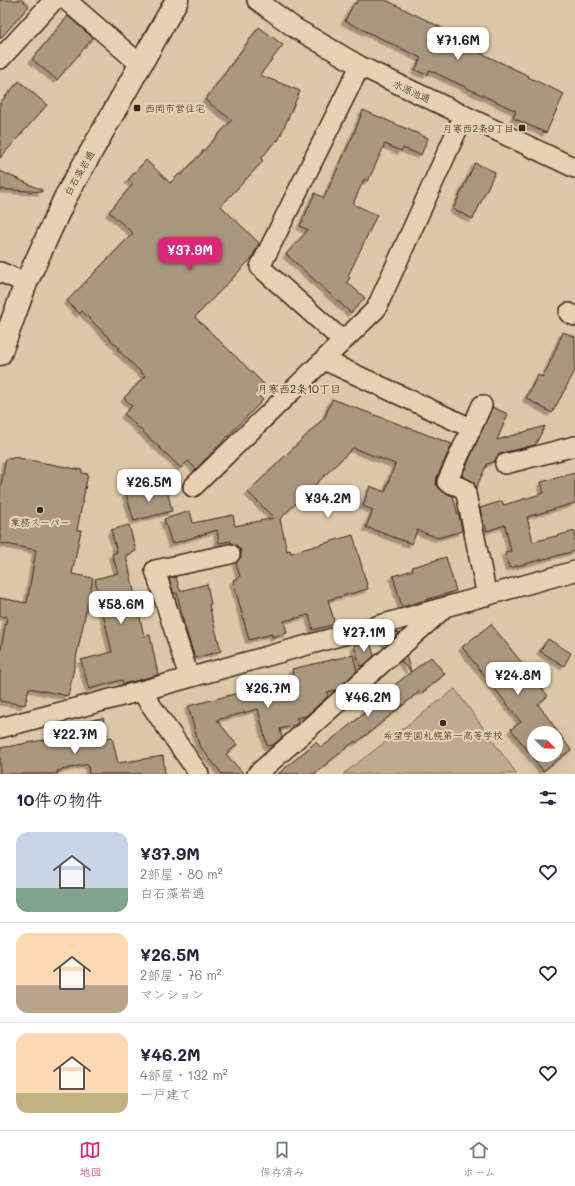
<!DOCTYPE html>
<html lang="ja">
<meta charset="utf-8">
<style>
body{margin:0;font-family:Mali,"Klee One",sans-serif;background:#f6f6f7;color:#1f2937;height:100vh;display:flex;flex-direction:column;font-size:15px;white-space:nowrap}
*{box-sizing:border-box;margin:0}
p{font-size:13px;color:#747a83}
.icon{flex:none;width:22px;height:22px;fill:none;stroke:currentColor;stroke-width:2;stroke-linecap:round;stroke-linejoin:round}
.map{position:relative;height:774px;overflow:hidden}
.details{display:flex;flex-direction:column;background:#fff;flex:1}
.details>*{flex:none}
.needle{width:26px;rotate:113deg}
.tools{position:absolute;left:527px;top:726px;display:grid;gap:8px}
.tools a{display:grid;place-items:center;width:36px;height:36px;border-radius:50%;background:#fff;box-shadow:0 4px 16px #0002;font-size:20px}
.price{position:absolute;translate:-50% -34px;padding:0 9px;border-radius:8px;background:#fff;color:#222;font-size:13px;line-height:26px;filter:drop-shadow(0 1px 2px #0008)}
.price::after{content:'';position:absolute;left:50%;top:24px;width:12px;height:9px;margin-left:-6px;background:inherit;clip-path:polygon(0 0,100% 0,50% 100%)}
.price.on{background:#db2777;color:#fff}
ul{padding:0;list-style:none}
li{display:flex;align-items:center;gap:12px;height:100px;padding:0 16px}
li+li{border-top:1px solid #e0e1e3}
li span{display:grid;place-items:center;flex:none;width:112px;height:80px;border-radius:12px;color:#555}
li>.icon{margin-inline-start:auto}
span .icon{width:48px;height:48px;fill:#fffc;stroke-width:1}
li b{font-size:17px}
h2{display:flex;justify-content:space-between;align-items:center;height:48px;padding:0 16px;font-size:17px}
.dock{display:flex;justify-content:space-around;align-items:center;height:56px;border-top:1px solid #e0e1e3;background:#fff;font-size:11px;color:#747a83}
.dock a{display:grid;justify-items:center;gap:2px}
.dock .on{color:#db2777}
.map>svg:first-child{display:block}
.green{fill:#beaa8e;stroke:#7c6a56}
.building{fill:#aa977d;stroke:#3b2a1e;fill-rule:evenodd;filter:url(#shadow)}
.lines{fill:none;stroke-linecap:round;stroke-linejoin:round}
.minor-casing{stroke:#3b2a1e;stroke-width:22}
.major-casing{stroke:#3b2a1e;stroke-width:25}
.minor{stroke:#e6d1b0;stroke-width:19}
.major{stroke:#e6d1b0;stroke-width:22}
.poi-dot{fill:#3b2a1e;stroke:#e6d1b0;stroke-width:1.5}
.labels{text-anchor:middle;stroke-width:4;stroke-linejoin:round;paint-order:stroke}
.street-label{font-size:10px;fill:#3b2a1e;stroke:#e6d1b0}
.poi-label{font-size:10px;fill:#3b2a1e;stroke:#e6d1b0}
.neighbourhood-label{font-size:11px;fill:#3b2a1e;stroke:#e6d1b0}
</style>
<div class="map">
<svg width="575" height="774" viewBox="0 0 575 774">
<defs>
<filter id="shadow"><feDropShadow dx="-3.5" dy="3.5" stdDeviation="0" flood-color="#0004"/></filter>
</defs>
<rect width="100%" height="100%" fill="#dcc7a7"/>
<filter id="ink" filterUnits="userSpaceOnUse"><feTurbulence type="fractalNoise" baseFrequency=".025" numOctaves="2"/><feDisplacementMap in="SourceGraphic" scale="8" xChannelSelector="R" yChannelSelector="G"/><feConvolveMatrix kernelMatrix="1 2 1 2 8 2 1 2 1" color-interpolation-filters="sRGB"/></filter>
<g filter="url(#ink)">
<path class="green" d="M 455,689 L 517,774 L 343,774 Z"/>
<path class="building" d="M 0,0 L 22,0 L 29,6 L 0,39 Z
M 358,0 L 386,0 L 448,31 L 445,36 L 529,76 L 528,77 L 564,94 L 546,133 L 513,118 L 516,111 L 429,70 L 427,75 L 415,70 L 421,58 L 345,21 L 354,3 L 356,4 Z
M 68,16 L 93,38 L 57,80 L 32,59 Z
M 259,27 L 283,45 L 260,75 L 300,91 L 278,141 L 276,140 L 261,159 L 263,161 L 221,206 L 259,243 L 252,258 L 195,317 L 265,385 L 256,393 L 263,400 L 196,469 L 188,461 L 181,468 L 124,414 L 132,406 L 124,398 L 145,376 L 117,349 L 119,348 L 82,311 L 80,314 L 67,301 L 133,233 L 109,212 L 133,184 L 128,180 L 146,160 L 170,183 L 179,174 L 181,175 L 232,120 L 205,100 Z
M 19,81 L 47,105 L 0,158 L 0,103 Z
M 363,110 L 428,138 L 421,155 L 403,148 L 401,151 L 385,144 L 368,181 L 364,179 L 353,204 L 377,215 L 348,276 L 350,278 L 347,282 L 365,298 L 351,313 L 286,254 L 308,230 L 300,226 L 315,193 L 324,198 L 355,131 Z
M 475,163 L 495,172 L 473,219 L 453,209 Z
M 0,171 L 42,190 L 42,192 L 0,189 Z
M 563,332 L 575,337 L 575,371 L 552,413 L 526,398 L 538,375 L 542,377 L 549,365 Z
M 332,399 L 452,444 L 437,477 L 436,484 L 439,489 L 443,492 L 453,496 L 458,515 L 459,515 L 462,531 L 438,538 L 417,530 L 412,544 L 366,527 L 373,510 L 363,506 L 370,486 L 385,492 L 395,464 L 353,448 L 280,519 L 287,551 L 290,550 L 291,553 L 353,535 L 368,589 L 328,600 L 335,624 L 313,630 L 309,615 L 284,621 L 287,633 L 272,637 L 272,634 L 249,640 L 233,580 L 240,577 L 236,563 L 241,557 L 241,551 L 238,547 L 231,543 L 231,541 L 219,543 L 217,530 L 172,544 L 164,519 L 190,511 L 193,523 L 233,515 L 235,526 L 274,518 L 248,492 L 325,417 Z
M 492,407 L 508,414 L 497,440 L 545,426 L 535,445 L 502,453 L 497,456 L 494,462 L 487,464 L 476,488 L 473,482 L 462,476 Z
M 13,457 L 82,470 L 82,473 L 88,474 L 77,530 L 81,530 L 72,574 L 93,578 L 68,696 L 29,688 L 25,705 L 0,701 L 0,654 L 7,617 L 0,616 L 0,598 L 27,603 L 36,550 L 0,543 L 0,490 L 6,458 L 12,459 Z
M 575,473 L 575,503 L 527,517 L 533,542 L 575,531 L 575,551 L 509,568 L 505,552 L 511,551 L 505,525 L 487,531 L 485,525 L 484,526 L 480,508 L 502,501 L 504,505 L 544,493 L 541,482 Z
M 166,486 L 172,511 L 134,521 L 126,494 L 138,490 L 139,492 Z
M 129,525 L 136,551 L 126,555 L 144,636 L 150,635 L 158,675 L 123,684 L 122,680 L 89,689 L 81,660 L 112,652 L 95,579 L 118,573 L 112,554 L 117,552 L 111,530 Z
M 446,557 L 456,591 L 402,607 L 393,576 L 413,570 L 412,567 Z
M 176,577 L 180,591 L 207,584 L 211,604 L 209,605 L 221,651 L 195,658 L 184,624 L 177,593 L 174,594 L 169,578 Z
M 491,624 L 548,696 L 538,704 L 571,750 L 543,771 L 511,729 L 521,722 L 462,647 ZM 534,733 L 556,733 L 556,755 L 534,755 Z
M 398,632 L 399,634 L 387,644 L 381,638 Z
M 548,639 L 571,653 L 564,666 L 540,651 Z
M 370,641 L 374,656 L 364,665 L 360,666 L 354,645 Z
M 353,655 L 357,671 L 336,690 L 327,692 L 328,696 L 306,716 L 296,718 L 299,722 L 295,725 L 280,729 L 282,737 L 273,745 L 267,746 L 258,709 L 217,720 L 237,745 L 226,754 L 244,774 L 222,774 L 199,745 L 188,706 L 246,691 L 248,698 L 295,685 L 292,669 Z
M 406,656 L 411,672 L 431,657 L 445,674 L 422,693 L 420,691 L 375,728 L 356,743 L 355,741 L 314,774 L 278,774 L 316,742 L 321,748 L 366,712 L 364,709 L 411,672 L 401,661 Z
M 103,718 L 108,738 L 112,737 L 118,763 L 163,756 L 165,774 L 89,774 L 88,764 L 57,771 L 58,774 L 0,774 L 0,748 L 71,735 L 69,727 L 91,722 L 91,720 Z"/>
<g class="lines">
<g class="minor-casing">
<path id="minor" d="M 66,0 L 141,65
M 257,0 L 295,28 L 360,66 L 575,168
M 0,59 L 54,0
M 0,272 L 26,283
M 569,313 L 575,316
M 343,341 L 260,267 L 360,66
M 324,360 L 471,428
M 482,405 L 447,482 L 465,489 L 487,596
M 505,464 L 575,446
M 193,487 L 376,309 L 464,115
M 189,677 L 155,570 L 230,554
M 141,691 L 199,774
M 0,728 L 141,691 L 575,571
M 257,774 L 441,611"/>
</g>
<g class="major-casing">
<path id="major" d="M 0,354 L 26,283 L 65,198 L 177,0"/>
</g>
<use href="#minor" class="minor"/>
<use href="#major" class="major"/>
</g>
</g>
<g class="poi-dot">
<rect x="133" y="104" width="8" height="8" rx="2"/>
<rect x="518" y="124" width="8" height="8" rx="2"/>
<circle cx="40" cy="510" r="4"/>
<circle cx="443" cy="723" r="4"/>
</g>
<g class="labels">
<g class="street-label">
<text transform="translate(412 91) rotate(25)" y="4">水源池通</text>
<text transform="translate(79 173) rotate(-60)" y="4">白石藻岩通</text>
</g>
<g class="poi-label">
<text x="145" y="112" text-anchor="start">西岡市営住宅</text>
<text x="514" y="132" text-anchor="end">月寒西2条9丁目</text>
<text x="40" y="526">業務スーパー</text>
<text x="443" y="739">希望学園札幌第一高等学校</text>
</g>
<g class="neighbourhood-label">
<text x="299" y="393">月寒西2条10丁目</text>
</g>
</g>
</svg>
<div class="tools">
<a><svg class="needle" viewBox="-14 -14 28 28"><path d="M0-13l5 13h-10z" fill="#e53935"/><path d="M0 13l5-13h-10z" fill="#747a83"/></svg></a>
</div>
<b class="price" style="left:458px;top:61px">¥71.6M</b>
<b class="price on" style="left:190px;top:271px">¥37.9M</b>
<b class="price" style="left:149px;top:503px">¥26.5M</b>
<b class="price" style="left:328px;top:519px">¥34.2M</b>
<b class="price" style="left:121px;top:625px">¥58.6M</b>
<b class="price" style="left:364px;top:653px">¥27.1M</b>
<b class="price" style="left:518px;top:696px">¥24.8M</b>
<b class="price" style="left:268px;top:709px">¥26.7M</b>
<b class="price" style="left:368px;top:718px">¥46.2M</b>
<b class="price" style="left:75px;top:755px">¥22.7M</b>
</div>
<section class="details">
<h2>10件の物件<svg class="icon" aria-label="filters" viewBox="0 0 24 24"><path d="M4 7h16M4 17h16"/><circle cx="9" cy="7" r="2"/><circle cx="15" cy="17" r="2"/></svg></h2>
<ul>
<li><span style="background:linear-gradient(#c9d6e8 70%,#7fa58c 0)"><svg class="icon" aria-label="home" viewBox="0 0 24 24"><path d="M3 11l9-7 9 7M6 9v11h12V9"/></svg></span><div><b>¥37.9M</b><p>2部屋 · 80 m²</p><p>白石藻岩通</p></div><svg class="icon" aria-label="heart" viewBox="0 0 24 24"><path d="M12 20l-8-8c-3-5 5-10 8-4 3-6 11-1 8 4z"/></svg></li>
<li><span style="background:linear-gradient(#ffd9b3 65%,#b9a48a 0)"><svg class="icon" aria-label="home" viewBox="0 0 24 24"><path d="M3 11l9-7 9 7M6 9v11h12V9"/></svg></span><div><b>¥26.5M</b><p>2部屋 · 76 m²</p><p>マンション</p></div><svg class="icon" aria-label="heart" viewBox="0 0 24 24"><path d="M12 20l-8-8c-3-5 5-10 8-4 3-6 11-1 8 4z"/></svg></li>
<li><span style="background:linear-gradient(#ffd9b3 75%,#c2b280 0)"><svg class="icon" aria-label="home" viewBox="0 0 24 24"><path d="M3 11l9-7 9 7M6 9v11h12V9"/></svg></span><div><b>¥46.2M</b><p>4部屋 · 132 m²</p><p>一戸建て</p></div><svg class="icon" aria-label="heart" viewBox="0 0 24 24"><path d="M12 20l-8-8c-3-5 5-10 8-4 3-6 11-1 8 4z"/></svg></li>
</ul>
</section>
<nav class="dock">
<a class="on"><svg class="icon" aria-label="map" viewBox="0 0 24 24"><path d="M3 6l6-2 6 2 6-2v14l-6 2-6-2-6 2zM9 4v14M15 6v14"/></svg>地図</a>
<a><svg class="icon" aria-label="saved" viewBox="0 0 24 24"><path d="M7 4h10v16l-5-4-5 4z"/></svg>保存済み</a>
<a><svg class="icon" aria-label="home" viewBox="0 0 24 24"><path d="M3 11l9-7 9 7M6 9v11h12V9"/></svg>ホーム</a>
</nav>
